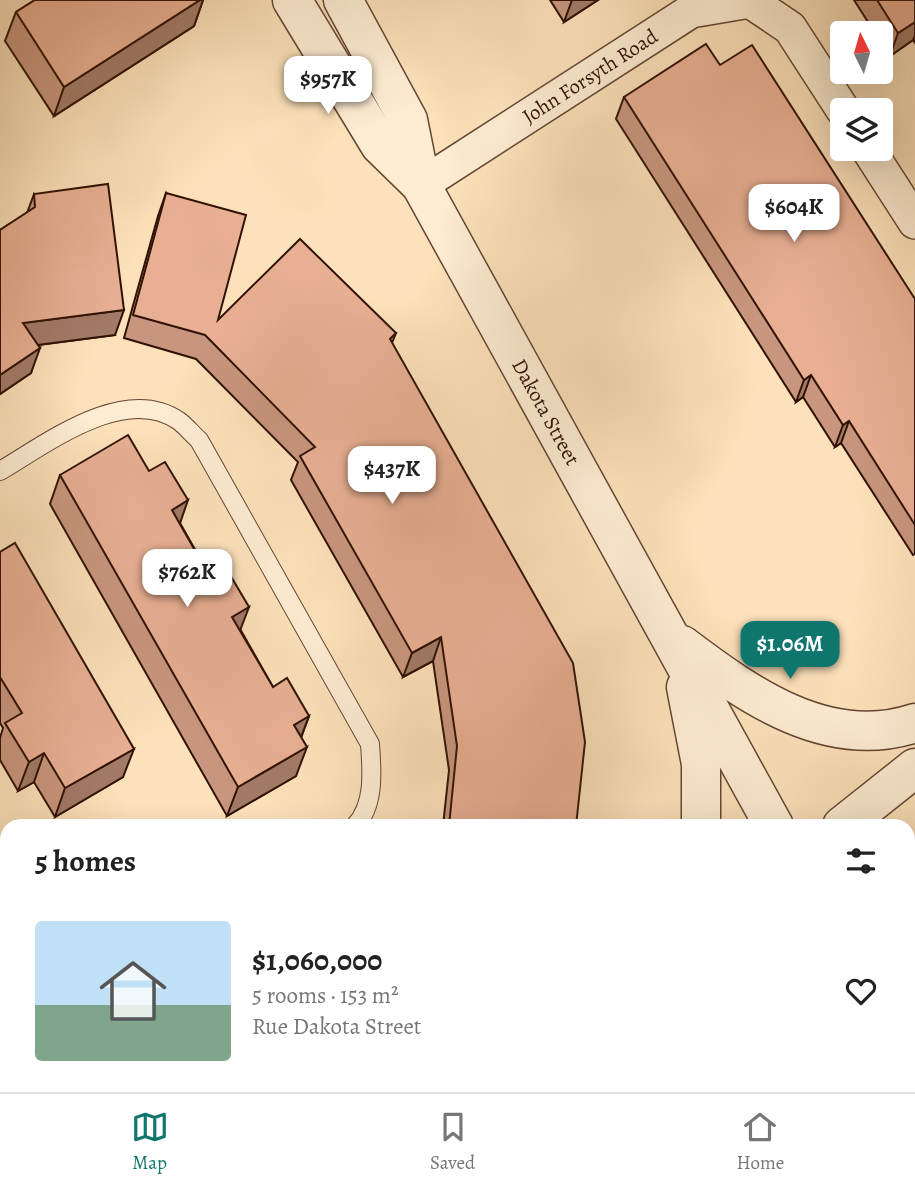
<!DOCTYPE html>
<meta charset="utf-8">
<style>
body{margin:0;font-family:Alegreya,serif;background:#f6f6f6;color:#222;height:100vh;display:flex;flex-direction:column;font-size:26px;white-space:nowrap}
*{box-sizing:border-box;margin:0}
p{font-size:23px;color:#767676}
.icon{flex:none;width:38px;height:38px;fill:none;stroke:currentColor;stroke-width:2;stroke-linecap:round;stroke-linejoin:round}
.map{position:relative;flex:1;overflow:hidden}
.panel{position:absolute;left:0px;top:819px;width:915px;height:273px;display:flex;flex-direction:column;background:#fff;border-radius:21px 21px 0 0;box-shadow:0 7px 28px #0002}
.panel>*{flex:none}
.needle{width:46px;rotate:355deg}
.buttons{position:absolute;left:830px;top:21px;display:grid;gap:14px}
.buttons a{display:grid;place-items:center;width:63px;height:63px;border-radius:7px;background:#fff;box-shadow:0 7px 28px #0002;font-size:35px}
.price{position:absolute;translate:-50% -60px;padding:0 16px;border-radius:14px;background:#fff;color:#222;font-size:23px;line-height:46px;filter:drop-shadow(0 2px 4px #0008)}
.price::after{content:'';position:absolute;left:50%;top:42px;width:21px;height:16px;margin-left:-10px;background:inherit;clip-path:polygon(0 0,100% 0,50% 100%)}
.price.current{background:#0f766e;color:#fff}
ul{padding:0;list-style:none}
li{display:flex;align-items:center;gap:21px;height:175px;padding:0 35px}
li+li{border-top:2px solid #e0e0e0}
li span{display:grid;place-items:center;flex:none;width:196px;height:140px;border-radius:7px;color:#555}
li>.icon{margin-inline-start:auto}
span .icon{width:84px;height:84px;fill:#fffc;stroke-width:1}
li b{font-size:30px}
h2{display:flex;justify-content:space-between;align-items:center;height:84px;padding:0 35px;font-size:30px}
.tabs{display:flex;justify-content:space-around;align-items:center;height:98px;border-top:2px solid #e0e0e0;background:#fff;font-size:19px;color:#767676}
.tabs a{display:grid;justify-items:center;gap:4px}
.tabs .current{color:#0f766e}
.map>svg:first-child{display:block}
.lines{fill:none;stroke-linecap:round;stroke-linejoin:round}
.service-casing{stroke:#644632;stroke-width:20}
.minor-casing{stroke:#644632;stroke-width:36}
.tertiary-casing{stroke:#644632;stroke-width:41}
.service{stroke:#fdecd2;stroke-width:18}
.minor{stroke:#fdecd2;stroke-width:33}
.tertiary{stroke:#fdecd2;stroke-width:38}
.wall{fill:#c8967e;stroke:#311305;stroke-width:2}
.shaded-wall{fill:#a27a67;stroke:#311305;stroke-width:2}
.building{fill:#e8af93;stroke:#311305;stroke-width:2}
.labels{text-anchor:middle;stroke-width:5;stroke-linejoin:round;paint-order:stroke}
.street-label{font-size:21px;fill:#311305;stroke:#fdecd2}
</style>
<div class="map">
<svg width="915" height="1092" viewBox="0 0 915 1092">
<rect width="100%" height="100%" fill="#fce1ba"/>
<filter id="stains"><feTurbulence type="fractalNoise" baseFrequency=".00286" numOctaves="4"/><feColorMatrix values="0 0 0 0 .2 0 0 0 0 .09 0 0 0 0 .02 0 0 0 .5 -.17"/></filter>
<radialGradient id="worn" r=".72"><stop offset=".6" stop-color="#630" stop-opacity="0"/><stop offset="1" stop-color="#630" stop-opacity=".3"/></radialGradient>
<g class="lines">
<g class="service-casing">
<path id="service" d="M 0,471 C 46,444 125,383 179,421 C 186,426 192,434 199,440 L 370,744 C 372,771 375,805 355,826
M 0,885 L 7,898
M 305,1085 L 310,1092
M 357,1085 L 362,1092"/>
</g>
<g class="minor-casing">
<g id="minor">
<path d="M 868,149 L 915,222"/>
<path id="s1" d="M 421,185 L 691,11 L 750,1 L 790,28 L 843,110"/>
</g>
</g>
<g class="tertiary-casing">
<g id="tertiary">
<path id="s2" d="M 292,0 L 380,145 L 421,185 L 774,826"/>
<path d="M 343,0 L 408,120 L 421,185"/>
<path d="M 682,645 C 748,695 828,752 915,723"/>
<path d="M 686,687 L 701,764 L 701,826"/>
<path d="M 842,826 L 915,768"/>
<path d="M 908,881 L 915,876"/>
<path d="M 794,1085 L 820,1092"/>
<path d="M 897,1085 L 900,1092"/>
<path d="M 506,1092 L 515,1085"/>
<path d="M 641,1092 L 650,1085"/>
<path d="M 691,1092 L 718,1085"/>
</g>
</g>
<use href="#service" class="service"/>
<use href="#minor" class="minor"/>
<use href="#tertiary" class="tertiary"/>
</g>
<path class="wall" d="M 35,0 L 203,0 L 194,26 L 54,116 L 5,41 L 16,12 Z
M 550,0 L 598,0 L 564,22 Z
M 854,0 L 915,0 L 915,43 L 913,40 L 890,56 L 880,42 L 880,33 L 875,33 Z
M 720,65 L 915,299 L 915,554 L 913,555 L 841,443 L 835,447 L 803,397 L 796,402 L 616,119 L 624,97 Z
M 166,193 L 218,320 L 396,333 L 392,343 L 576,826 L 443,826 L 449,770 L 433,661 L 403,677 L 291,480 L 298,462 L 196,359 L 124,338 L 158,216 Z
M 34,194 L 115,335 L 38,345 L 31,373 L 0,394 L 0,230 L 27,213 Z
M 60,475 L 180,523 L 273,687 L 309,716 L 301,738 L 296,776 L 227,816 L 50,504 Z
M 0,552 L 123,777 L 55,817 L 34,782 L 18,791 L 0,760 L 0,738 L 3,728 L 0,723 Z
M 7,1085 L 261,1085 L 265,1092 L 137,1092 L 136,1090 Z"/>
<path class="shaded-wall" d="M 200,0 L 203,0 L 194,26 L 54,116 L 64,87 Z
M 572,0 L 598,0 L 564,22 Z
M 915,22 L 915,36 L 913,40 L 890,56 L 898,33 Z
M 124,310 L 115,335 L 14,348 L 23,323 Z
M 40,348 L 31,373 L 0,394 L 0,375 Z
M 811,375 L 803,397 L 796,402 L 804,380 Z
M 849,421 L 841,443 L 835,447 L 843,425 Z
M 188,500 L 178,529 L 172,510 Z
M 249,607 L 238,636 L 232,617 Z
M 441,637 L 433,661 L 403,677 L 412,653 Z
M 309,716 L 298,745 L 294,725 Z
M 307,747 L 296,776 L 227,816 L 238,787 Z
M 134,749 L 123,777 L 55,817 L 65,788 Z
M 44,753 L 34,782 L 18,791 L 29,762 Z"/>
<path class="building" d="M 35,0 L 200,0 L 64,87 L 16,12 Z
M 877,0 L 915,0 L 915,22 L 898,33 Z
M 706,44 L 720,65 L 752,45 L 915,299 L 915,525 L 849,421 L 843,425 L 811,375 L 804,380 L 624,97 Z
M 108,184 L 124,310 L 23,323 L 40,348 L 0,375 L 0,230 L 35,207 L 34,194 Z
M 166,193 L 246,215 L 218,320 L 300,239 L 396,333 L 390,339 L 573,663 L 585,742 L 576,826 L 449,826 L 457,746 L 441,637 L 412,653 L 300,456 L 315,447 L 205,335 L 133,315 Z
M 128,435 L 149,471 L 165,462 L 188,500 L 172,510 L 210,577 L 226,568 L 249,607 L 232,617 L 273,687 L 287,678 L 309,716 L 294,725 L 307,747 L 238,787 L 60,475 Z
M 15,543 L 134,749 L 65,788 L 44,753 L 29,762 L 5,723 L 22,713 L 0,677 L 0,552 Z
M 0,1003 L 7,1006 L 7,1085 L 138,1085 L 135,1092 L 0,1092 Z
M 160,1085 L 261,1085 L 265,1092 L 164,1092 Z"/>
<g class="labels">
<g class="street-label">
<text dy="7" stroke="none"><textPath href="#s1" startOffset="201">John Forsyth Road</textPath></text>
<text dy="7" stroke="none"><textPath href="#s2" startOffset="486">Dakota Street</textPath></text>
</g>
</g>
<rect width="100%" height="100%" filter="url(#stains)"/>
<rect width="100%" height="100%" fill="url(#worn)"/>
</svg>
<div class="buttons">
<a><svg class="needle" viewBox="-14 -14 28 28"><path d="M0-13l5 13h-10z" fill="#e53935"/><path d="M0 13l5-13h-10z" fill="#767676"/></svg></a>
<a><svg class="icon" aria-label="layers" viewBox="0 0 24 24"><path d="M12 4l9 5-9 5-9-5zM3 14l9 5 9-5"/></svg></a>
</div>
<b class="price" style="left:328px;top:116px">$957K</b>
<b class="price" style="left:794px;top:244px">$604K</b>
<b class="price" style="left:392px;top:506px">$437K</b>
<b class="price" style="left:187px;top:609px">$762K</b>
<b class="price current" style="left:790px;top:681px">$1.06M</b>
<section class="panel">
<h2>5 homes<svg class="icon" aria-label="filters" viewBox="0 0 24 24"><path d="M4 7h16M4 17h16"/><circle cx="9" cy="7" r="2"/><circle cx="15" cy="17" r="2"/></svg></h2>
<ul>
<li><span style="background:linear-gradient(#bfe0f5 60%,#7fa58c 0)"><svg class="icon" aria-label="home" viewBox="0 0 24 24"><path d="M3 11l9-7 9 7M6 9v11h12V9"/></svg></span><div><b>$1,060,000</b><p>5 rooms · 153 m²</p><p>Rue Dakota Street</p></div><svg class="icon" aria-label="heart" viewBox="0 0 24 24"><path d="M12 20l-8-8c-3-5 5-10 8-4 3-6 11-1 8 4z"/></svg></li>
</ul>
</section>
</div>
<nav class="tabs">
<a class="current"><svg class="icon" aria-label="map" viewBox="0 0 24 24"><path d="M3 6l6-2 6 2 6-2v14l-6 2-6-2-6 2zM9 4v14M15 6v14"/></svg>Map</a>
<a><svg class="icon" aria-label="saved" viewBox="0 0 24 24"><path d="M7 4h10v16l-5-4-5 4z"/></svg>Saved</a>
<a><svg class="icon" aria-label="home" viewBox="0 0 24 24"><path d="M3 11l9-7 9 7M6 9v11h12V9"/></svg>Home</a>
</nav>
